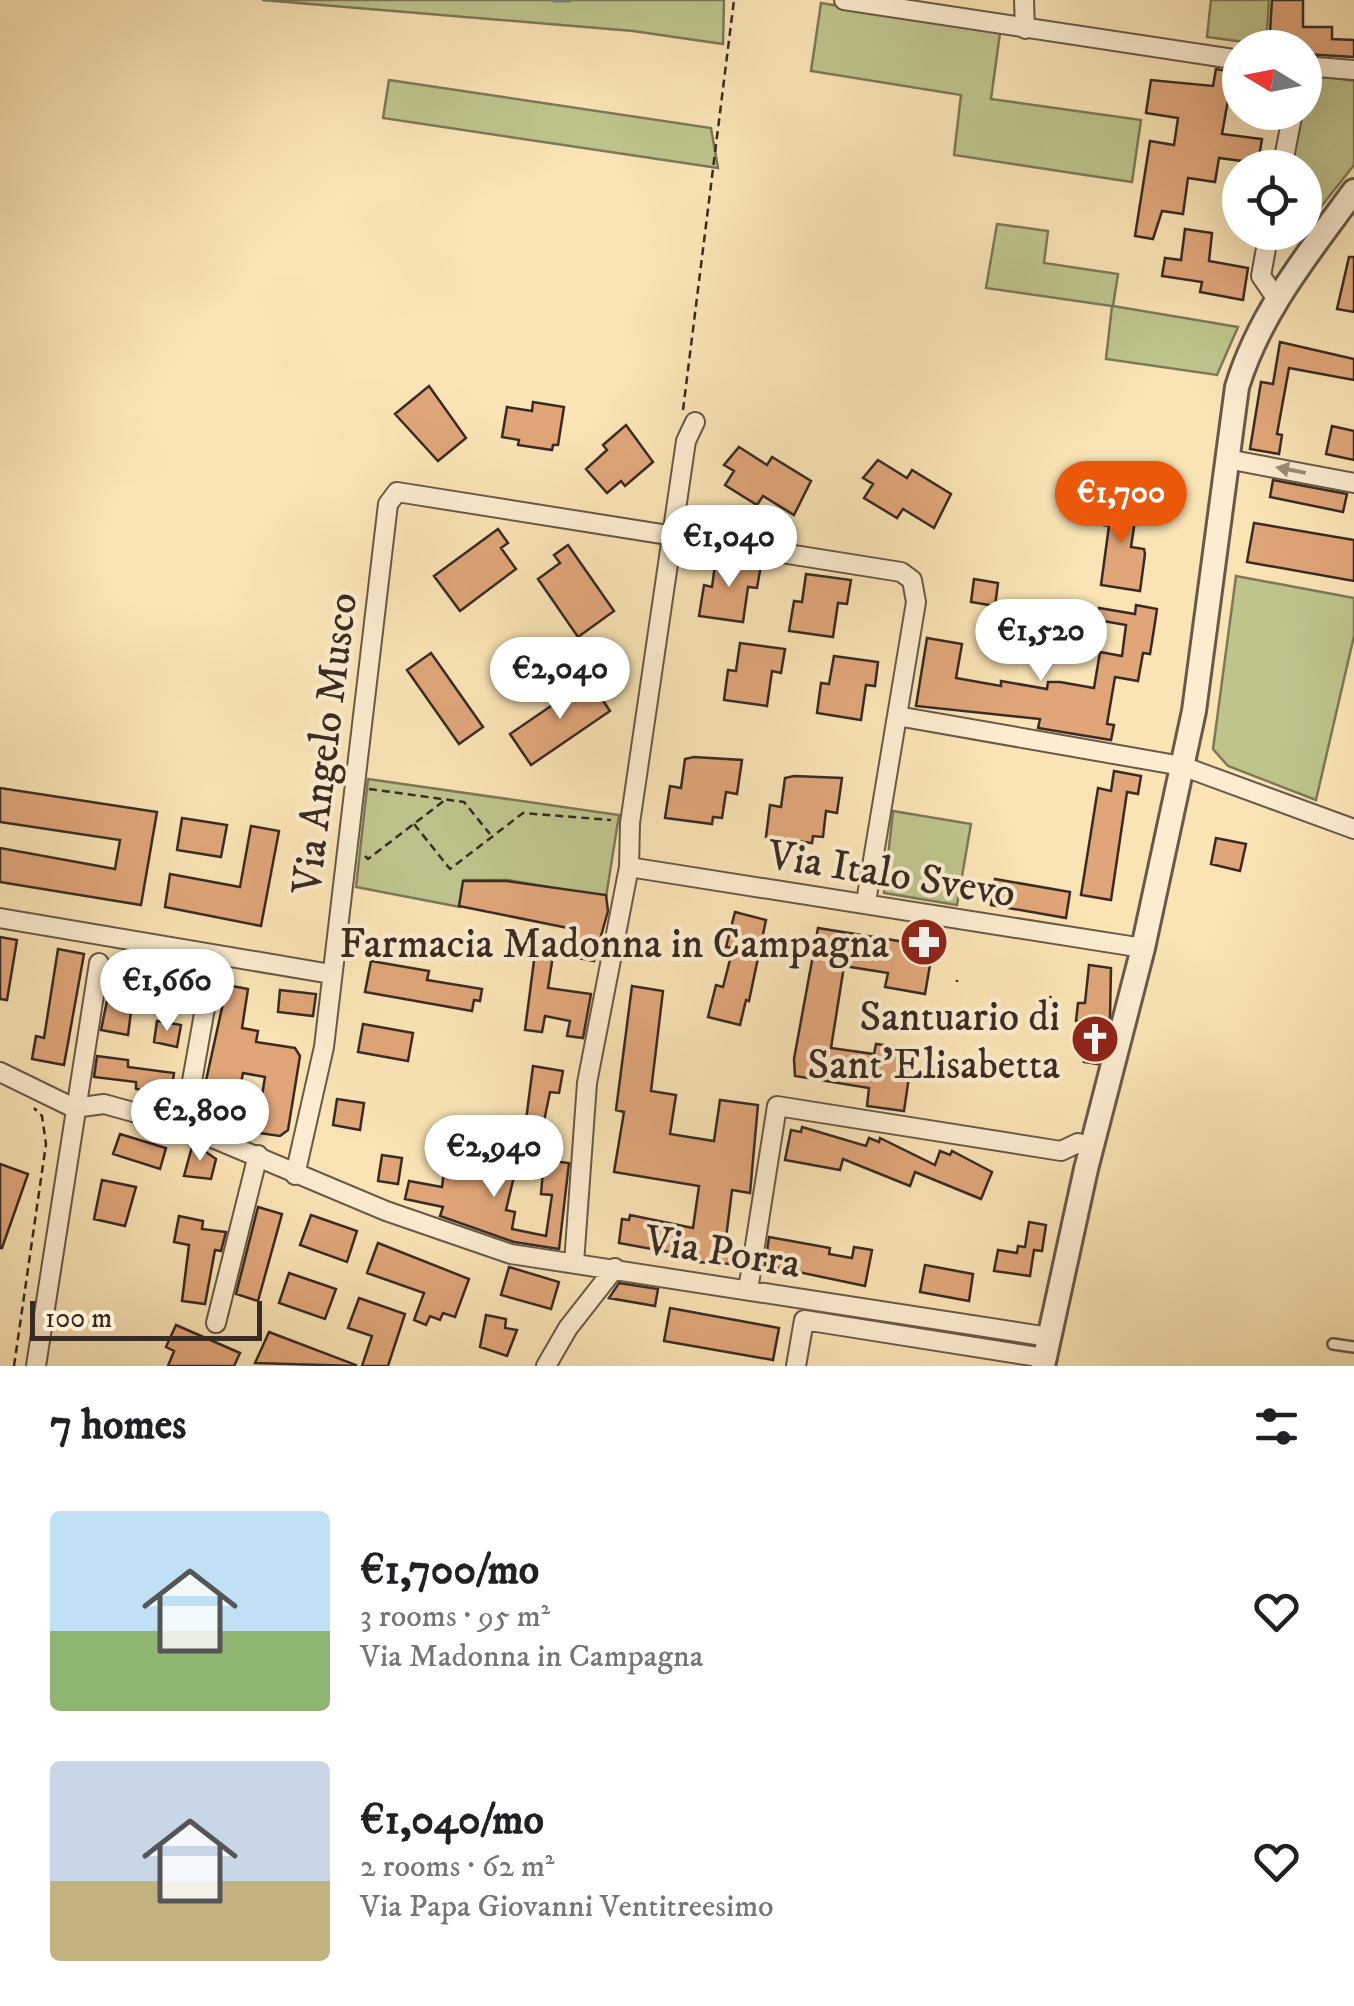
<!DOCTYPE html>
<meta charset="utf-8">
<style>
body{margin:0;font-family:"IM FELL DW Pica",serif;background:#f6f6f6;color:#202124;height:100vh;display:flex;flex-direction:column;font-size:38px;white-space:nowrap}
*{box-sizing:border-box;margin:0}
p{font-size:32px;color:#757577}
.icon{flex:none;width:55px;height:55px;fill:none;stroke:currentColor;stroke-width:2;stroke-linecap:round;stroke-linejoin:round}
.map{position:relative;height:1366px;overflow:hidden}
.drawer{display:flex;flex-direction:column;background:#fff;flex:1}
.drawer>*{flex:none}
.needle{width:65px;rotate:280deg}
.buttons{position:absolute;left:1222px;top:30px;display:grid;gap:20px}
.buttons a{display:grid;place-items:center;width:100px;height:100px;border-radius:50%;background:#fff;box-shadow:0 10px 40px #0002;font-size:50px}
.scale{position:absolute;left:30px;bottom:25px;width:232px;box-sizing:border-box;padding-left:10px;border:5px solid #382b23;border-top:0;font-size:28px;line-height:35px;white-space:nowrap;color:#382b23;-webkit-text-stroke:8px #fcedd0;paint-order:stroke}
.price{position:absolute;translate:-50% -85px;padding:0 22px;border-radius:35px;background:#fff;color:#222;font-size:32px;line-height:65px;filter:drop-shadow(0 2px 5px #0008)}
.price::after{content:'';position:absolute;left:50%;top:60px;width:30px;height:22px;margin-left:-15px;background:inherit;clip-path:polygon(0 0,100% 0,50% 100%)}
.price.active{background:#ea580c;color:#fff}
ul{padding:0;list-style:none}
li{display:flex;align-items:center;gap:30px;height:250px;padding:0 50px}
li span{display:grid;place-items:center;flex:none;width:280px;height:200px;border-radius:10px;color:#555}
li>.icon{margin-inline-start:auto}
span .icon{width:120px;height:120px;fill:#fffc;stroke-width:1}
li b{font-size:42px}
h2{display:flex;justify-content:space-between;align-items:center;height:120px;padding:0 50px;font-size:42px}
.map>svg:first-child{display:block}
.green{fill:#bfc48d;stroke:#7c7858;stroke-width:2.5}
.lines{fill:none;stroke-linecap:round;stroke-linejoin:round}
.stream{stroke:#768475;stroke-width:5}
.building{fill:#e0a67a;stroke:#382b23;stroke-width:2.5;fill-rule:evenodd}
.service-casing{stroke:#685948;stroke-width:14}
.minor-casing{stroke:#685948;stroke-width:22}
.tertiary-casing{stroke:#685948;stroke-width:28}
.path{stroke:#382b23;stroke-width:2.5;stroke-dasharray:8 5;stroke-linecap:butt}
.service{stroke:#fcedd0;stroke-width:9}
.minor{stroke:#fcedd0;stroke-width:18}
.tertiary{stroke:#fcedd0;stroke-width:22}
.oneway{fill:#9a8c7a}
.labels{text-anchor:middle;stroke-width:8;stroke-linejoin:round;paint-order:stroke}
.street-label{font-size:42px;fill:#382b23;stroke:#fcedd0}
.poi-label{font-size:42px;fill:#382b23;stroke:#fcedd0;text-anchor:end}
</style>
<div class="map">
<svg width="1354" height="1366" viewBox="0 0 1354 1366">
<rect width="100%" height="100%" fill="#fae4b6"/>
<filter id="stains"><feTurbulence type="fractalNoise" baseFrequency=".002" numOctaves="4"/><feColorMatrix values="0 0 0 0 .2 0 0 0 0 .09 0 0 0 0 .02 0 0 0 .5 -.17"/></filter>
<radialGradient id="worn" r=".72"><stop offset=".6" stop-color="#630" stop-opacity="0"/><stop offset="1" stop-color="#630" stop-opacity=".3"/></radialGradient>
<path class="green" d="M 262,0 L 724,0 L 723,44 L 633,31 Z
M 1211,0 L 1269,0 L 1266,45 L 1207,37 Z
M 821,3 L 1000,33 L 991,99 L 1141,120 L 1132,182 L 954,155 L 961,95 L 811,71 Z
M 1309,74 L 1354,81 L 1354,165 L 1305,227 L 1305,168 L 1290,168 L 1301,113 L 1305,112 Z
M 389,80 L 711,128 L 718,168 L 383,118 Z
M 997,224 L 1048,231 L 1044,263 L 1118,274 L 1113,306 L 1238,327 L 1217,375 L 1106,359 L 1112,306 L 986,288 Z
M 1236,576 L 1354,598 L 1354,636 L 1316,800 L 1228,766 L 1213,749 Z
M 368,779 L 619,815 L 606,897 L 508,880 L 464,880 L 460,907 L 356,887 Z
M 893,811 L 971,824 L 957,905 L 884,893 Z"/>
<g class="lines">
<path class="stream" d="M 554,0 L 569,0"/>
</g>
<path class="building" d="M 1272,0 L 1303,0 L 1303,27 L 1332,27 L 1332,39 L 1354,40 L 1354,57 L 1305,54 L 1305,48 L 1269,48 Z
M 1216,69 L 1233,72 L 1222,134 L 1262,139 L 1258,163 L 1219,158 L 1215,182 L 1188,178 L 1183,214 L 1162,211 L 1153,239 L 1135,236 L 1150,141 L 1174,145 L 1178,118 L 1146,113 L 1151,80 L 1213,86 Z
M 1185,229 L 1212,233 L 1209,261 L 1248,268 L 1243,300 L 1200,292 L 1202,282 L 1162,276 L 1165,258 L 1181,260 Z
M 1349,257 L 1354,257 L 1354,312 L 1337,309 Z
M 1280,342 L 1354,359 L 1354,380 L 1289,368 L 1277,434 L 1282,435 L 1279,454 L 1250,449 L 1261,382 L 1273,384 Z
M 429,386 L 466,438 L 438,461 L 395,414 Z
M 533,402 L 564,407 L 558,445 L 553,445 L 552,450 L 518,445 L 519,440 L 502,437 L 507,407 L 532,411 Z
M 626,425 L 653,462 L 625,486 L 621,481 L 607,493 L 586,469 L 607,450 L 603,445 Z
M 1332,426 L 1354,431 L 1354,460 L 1326,454 Z
M 739,447 L 767,465 L 772,457 L 811,481 L 794,515 L 763,496 L 757,505 L 725,485 L 734,471 L 724,465 Z
M 878,460 L 907,478 L 912,470 L 951,494 L 934,528 L 903,509 L 897,518 L 864,498 L 873,484 L 863,478 Z
M 1273,480 L 1347,494 L 1343,512 L 1270,497 Z
M 1102,496 L 1137,507 L 1131,547 L 1144,549 L 1145,554 L 1140,591 L 1101,585 L 1109,526 L 1097,524 Z
M 1254,523 L 1354,540 L 1354,581 L 1247,562 Z
M 498,529 L 508,543 L 501,548 L 516,569 L 460,611 L 434,576 Z
M 568,545 L 614,611 L 578,637 L 538,579 L 560,563 L 554,555 Z
M 716,558 L 761,565 L 757,588 L 748,587 L 743,622 L 699,616 L 704,585 L 712,587 Z
M 806,574 L 851,580 L 847,604 L 838,603 L 833,637 L 789,631 L 794,601 L 802,602 Z
M 974,579 L 998,583 L 995,606 L 971,602 Z
M 1136,605 L 1157,609 L 1154,629 L 1150,654 L 1143,653 L 1138,681 L 1115,677 L 1107,724 L 1114,725 L 1111,740 L 1038,728 L 1040,719 L 916,706 L 927,638 L 962,644 L 956,678 L 1001,686 L 1001,681 L 1047,689 L 1048,682 L 1060,682 L 1094,688 L 1100,652 L 1122,656 L 1126,625 L 1097,620 L 1099,608 L 1135,614 Z
M 740,643 L 785,649 L 781,673 L 772,671 L 767,706 L 724,700 L 728,670 L 736,671 Z
M 431,653 L 483,727 L 459,744 L 407,670 Z
M 834,656 L 878,662 L 875,686 L 866,685 L 861,720 L 817,713 L 821,683 L 829,684 Z
M 589,680 L 610,711 L 531,765 L 510,734 Z
M 694,757 L 742,760 L 737,794 L 726,792 L 722,818 L 713,817 L 712,824 L 665,818 L 670,786 L 681,788 L 685,759 Z
M 1114,771 L 1141,776 L 1138,794 L 1127,792 L 1111,900 L 1081,895 L 1098,788 L 1111,791 Z
M 794,776 L 842,778 L 837,813 L 826,811 L 823,837 L 813,836 L 812,843 L 766,837 L 770,805 L 781,807 L 785,778 Z
M 0,788 L 157,812 L 141,905 L 0,882 L 0,848 L 115,869 L 120,840 L 0,822 Z
M 182,818 L 227,825 L 221,857 L 177,850 Z
M 251,826 L 279,831 L 261,926 L 165,907 L 170,874 L 240,887 Z
M 1216,838 L 1246,844 L 1240,871 L 1211,864 Z
M 995,879 L 1070,892 L 1066,918 L 991,905 Z
M 463,881 L 507,881 L 606,895 L 608,911 L 594,961 L 578,958 L 578,930 L 459,906 Z
M 735,912 L 766,920 L 749,1001 L 746,1000 L 740,1025 L 708,1017 L 716,985 L 723,987 L 733,948 L 726,947 Z
M 908,925 L 936,930 L 925,994 L 885,987 L 888,973 L 844,966 L 831,1048 L 874,1054 L 876,1044 L 913,1049 L 904,1111 L 867,1106 L 869,1088 L 795,1076 L 794,1059 L 818,928 L 905,942 Z
M 0,937 L 17,940 L 7,1000 L 0,999 Z
M 58,949 L 84,954 L 64,1065 L 32,1059 L 36,1036 L 44,1038 Z
M 535,953 L 553,955 L 548,988 L 591,994 L 583,1038 L 567,1036 L 570,1021 L 545,1016 L 542,1032 L 525,1030 Z
M 371,961 L 429,971 L 427,980 L 482,989 L 480,1001 L 474,1000 L 472,1011 L 365,992 Z
M 1089,965 L 1111,968 L 1110,1017 L 1098,1064 L 1084,1062 L 1086,1022 L 1076,1021 L 1078,1003 L 1085,1003 Z
M 114,967 L 130,970 L 127,987 L 134,989 L 128,1035 L 101,1030 Z
M 168,968 L 194,972 L 189,1000 L 163,996 Z
M 227,985 L 248,989 L 242,1028 L 258,1031 L 256,1042 L 295,1048 L 300,1056 L 288,1130 L 280,1136 L 253,1132 L 254,1125 L 225,1120 L 226,1113 L 200,1108 ZM 243,1073 L 265,1077 L 261,1102 L 238,1098 Z
M 632,986 L 663,991 L 651,1091 L 676,1095 L 670,1134 L 714,1141 L 720,1100 L 758,1105 L 750,1193 L 732,1190 L 725,1246 L 736,1248 L 733,1264 L 696,1262 L 696,1257 L 619,1243 L 622,1219 L 629,1220 L 630,1215 L 693,1228 L 699,1186 L 614,1172 L 624,1112 L 616,1110 Z
M 280,990 L 316,994 L 313,1016 L 278,1012 Z
M 157,1021 L 181,1025 L 177,1047 L 154,1042 Z
M 363,1024 L 413,1033 L 408,1061 L 358,1052 Z
M 97,1056 L 128,1060 L 128,1067 L 174,1073 L 171,1094 L 136,1089 L 136,1082 L 94,1077 Z
M 533,1066 L 563,1071 L 559,1093 L 550,1092 L 542,1131 L 525,1128 Z
M 337,1099 L 364,1103 L 360,1130 L 333,1125 Z
M 802,1127 L 866,1146 L 869,1138 L 879,1142 L 880,1138 L 935,1165 L 940,1151 L 950,1155 L 952,1151 L 992,1172 L 981,1199 L 915,1172 L 910,1186 L 843,1159 L 840,1170 L 785,1160 L 791,1130 L 801,1132 Z
M 120,1134 L 166,1148 L 160,1169 L 113,1154 Z
M 193,1143 L 216,1159 L 211,1179 L 184,1176 Z
M 382,1155 L 402,1158 L 398,1184 L 378,1181 Z
M 544,1160 L 569,1163 L 559,1249 L 514,1242 L 440,1216 L 443,1207 L 405,1199 L 409,1181 L 442,1187 L 445,1164 L 479,1170 L 487,1161 L 508,1164 L 516,1168 L 506,1210 L 515,1212 L 512,1229 L 546,1236 L 552,1195 L 541,1194 Z
M 0,1164 L 28,1174 L 2,1248 L 0,1248 Z
M 102,1180 L 136,1187 L 125,1226 L 94,1219 Z
M 258,1207 L 282,1214 L 258,1301 L 236,1294 Z
M 311,1215 L 357,1231 L 347,1262 L 300,1245 Z
M 179,1216 L 203,1221 L 202,1229 L 226,1232 L 221,1251 L 215,1250 L 205,1304 L 182,1301 L 189,1245 L 174,1242 Z
M 1029,1222 L 1046,1225 L 1042,1251 L 1034,1250 L 1030,1276 L 994,1271 L 998,1250 L 1017,1253 L 1018,1246 L 1025,1247 Z
M 769,1237 L 830,1248 L 829,1254 L 852,1258 L 854,1247 L 872,1250 L 865,1286 L 765,1265 Z
M 378,1243 L 469,1279 L 455,1317 L 443,1313 L 440,1320 L 430,1316 L 426,1325 L 414,1320 L 424,1293 L 367,1273 Z
M 925,1265 L 973,1274 L 969,1301 L 920,1292 Z
M 509,1267 L 559,1282 L 551,1309 L 501,1295 Z
M 289,1273 L 336,1289 L 325,1319 L 279,1303 Z
M 619,1283 L 658,1289 L 655,1306 L 609,1298 Z
M 359,1298 L 405,1314 L 388,1366 L 362,1366 L 372,1336 L 348,1328 Z
M 670,1308 L 779,1328 L 773,1360 L 664,1341 Z
M 486,1315 L 506,1319 L 505,1328 L 517,1330 L 507,1356 L 480,1347 Z
M 176,1325 L 240,1353 L 234,1366 L 168,1366 L 174,1351 L 166,1347 Z
M 269,1332 L 356,1365 L 356,1366 L 255,1363 Z"/>
<g class="lines">
<g class="service-casing">
<path id="service" d="M 1333,1344 L 1354,1347"/>
</g>
<g class="minor-casing">
<path id="minor" d="M 844,0 L 1240,60
M 1024,0 L 1025,29
M 1305,66 L 1354,70
M 1282,168 L 1293,112
M 1269,232 L 1261,276 L 1276,298
M 1227,459 L 1354,483
M 629,867 L 1143,948
M 866,902 L 897,716
M 0,918 L 331,974
M 0,1072 L 74,1108 L 104,1104 L 184,1126 L 386,1211 L 511,1254 L 1049,1337
M 184,1126 L 210,980
M 295,1175 L 324,1047 L 388,504 L 397,492 L 901,572 L 912,580 L 916,602 L 897,716 L 1182,766 L 1354,829
M 574,1263 L 587,1083 L 629,867 L 630,823 L 686,441 L 695,422
M 748,1290 L 777,1106 L 1061,1151 L 1078,1143 L 1092,1148
M 216,1323 L 258,1155
M 36,1366 L 99,963
M 546,1366 L 568,1328 L 615,1268
M 796,1366 L 804,1320 L 1044,1358"/>
</g>
<g class="tertiary-casing">
<path id="tertiary" d="M 1043,1366 L 1086,1169 L 1143,948 L 1194,711 L 1237,387 C 1260,312 1308,254 1354,191"/>
</g>
<path class="path" d="M 683,410 L 734,0
M 369,789 L 464,802 L 490,834
M 414,824 L 450,869 L 523,813 L 611,820
M 365,856 L 368,859 L 445,800
M 957,982 L 957,980
M 1050,998 L 1051,996
M 14,1366 L 46,1144 L 42,1116 L 34,1108"/>
<use href="#service" class="service"/>
<use href="#minor" class="minor"/>
<use href="#tertiary" class="tertiary"/>
</g>
<defs><path id="oneway-solid" d="M-6-.8H1V-3.2L6.5 0L1 3.2V.8H-6Z" transform="scale(2.5)"/></defs>
<use class="oneway" href="#oneway-solid" transform="translate(1291 470) rotate(-169)"/>
<defs>
<g id="pharmacy-disc" transform="scale(2.5)"><circle r="9.5" fill="#8f2418" stroke="#fcedd0"/><path d="M-2-6h4v4h4v4h-4v4h-4v-4h-4v-4h4Z" fill="#fff"/></g>
<g id="church-disc" transform="scale(2.5)"><circle r="9.5" fill="#8f2418" stroke="#fcedd0"/><path d="M-1.2-6h2.4v3.5h3.3v2.4h-3.3V6h-2.4V-.1h-3.3v-2.4h3.3Z" fill="#fff"/></g>
</defs>
<g fill-rule="evenodd">
<use href="#pharmacy-disc" x="924" y="942"/>
<use href="#church-disc" x="1095" y="1039"/>
</g>
<g class="labels">
<g class="street-label">
<text transform="translate(323 743) rotate(-83)" y="15">Via Angelo Musco</text>
<text transform="translate(892 872) rotate(9)" y="15">Via Italo Svevo</text>
<text transform="translate(723 1250) rotate(9)" y="15">Via Porra</text>
</g>
<g class="poi-label">
<text x="889" y="957">Farmacia Madonna in Campagna</text>
<text x="1060" y="1030">Santuario di<tspan x="1060" dy="48">Sant'Elisabetta</tspan></text>
</g>
</g>
<rect width="100%" height="100%" filter="url(#stains)"/>
<rect width="100%" height="100%" fill="url(#worn)"/>
</svg>
<div class="buttons">
<a><svg class="needle" viewBox="-14 -14 28 28"><path d="M0-13l5 13h-10z" fill="#e53935"/><path d="M0 13l5-13h-10z" fill="#757577"/></svg></a>
<a><svg class="icon" aria-label="locate" viewBox="0 0 24 24"><circle cx="12" cy="12" r="6"/><path d="M12 2v4M12 18v4M2 12h4M18 12h4"/></svg></a>
</div>
<div class="scale">100 m</div>
<b class="price active" style="left:1121px;top:546px">€1,700</b>
<b class="price" style="left:729px;top:590px">€1,040</b>
<b class="price" style="left:1041px;top:684px">€1,520</b>
<b class="price" style="left:560px;top:722px">€2,040</b>
<b class="price" style="left:167px;top:1034px">€1,660</b>
<b class="price" style="left:200px;top:1164px">€2,800</b>
<b class="price" style="left:494px;top:1200px">€2,940</b>
</div>
<section class="drawer">
<h2>7 homes<svg class="icon" aria-label="filters" viewBox="0 0 24 24"><path d="M4 7h16M4 17h16"/><circle cx="9" cy="7" r="2"/><circle cx="15" cy="17" r="2"/></svg></h2>
<ul>
<li><span style="background:linear-gradient(#bfe0f5 60%,#8fb573 0)"><svg class="icon" aria-label="home" viewBox="0 0 24 24"><path d="M3 11l9-7 9 7M6 9v11h12V9"/></svg></span><div><b>€1,700/mo</b><p>3 rooms · 95 m²</p><p>Via Madonna in Campagna</p></div><svg class="icon" aria-label="heart" viewBox="0 0 24 24"><path d="M12 20l-8-8c-3-5 5-10 8-4 3-6 11-1 8 4z"/></svg></li>
<li><span style="background:linear-gradient(#c9d6e8 60%,#c2b280 0)"><svg class="icon" aria-label="home" viewBox="0 0 24 24"><path d="M3 11l9-7 9 7M6 9v11h12V9"/></svg></span><div><b>€1,040/mo</b><p>2 rooms · 62 m²</p><p>Via Papa Giovanni Ventitreesimo</p></div><svg class="icon" aria-label="heart" viewBox="0 0 24 24"><path d="M12 20l-8-8c-3-5 5-10 8-4 3-6 11-1 8 4z"/></svg></li>
</ul>
</section>
